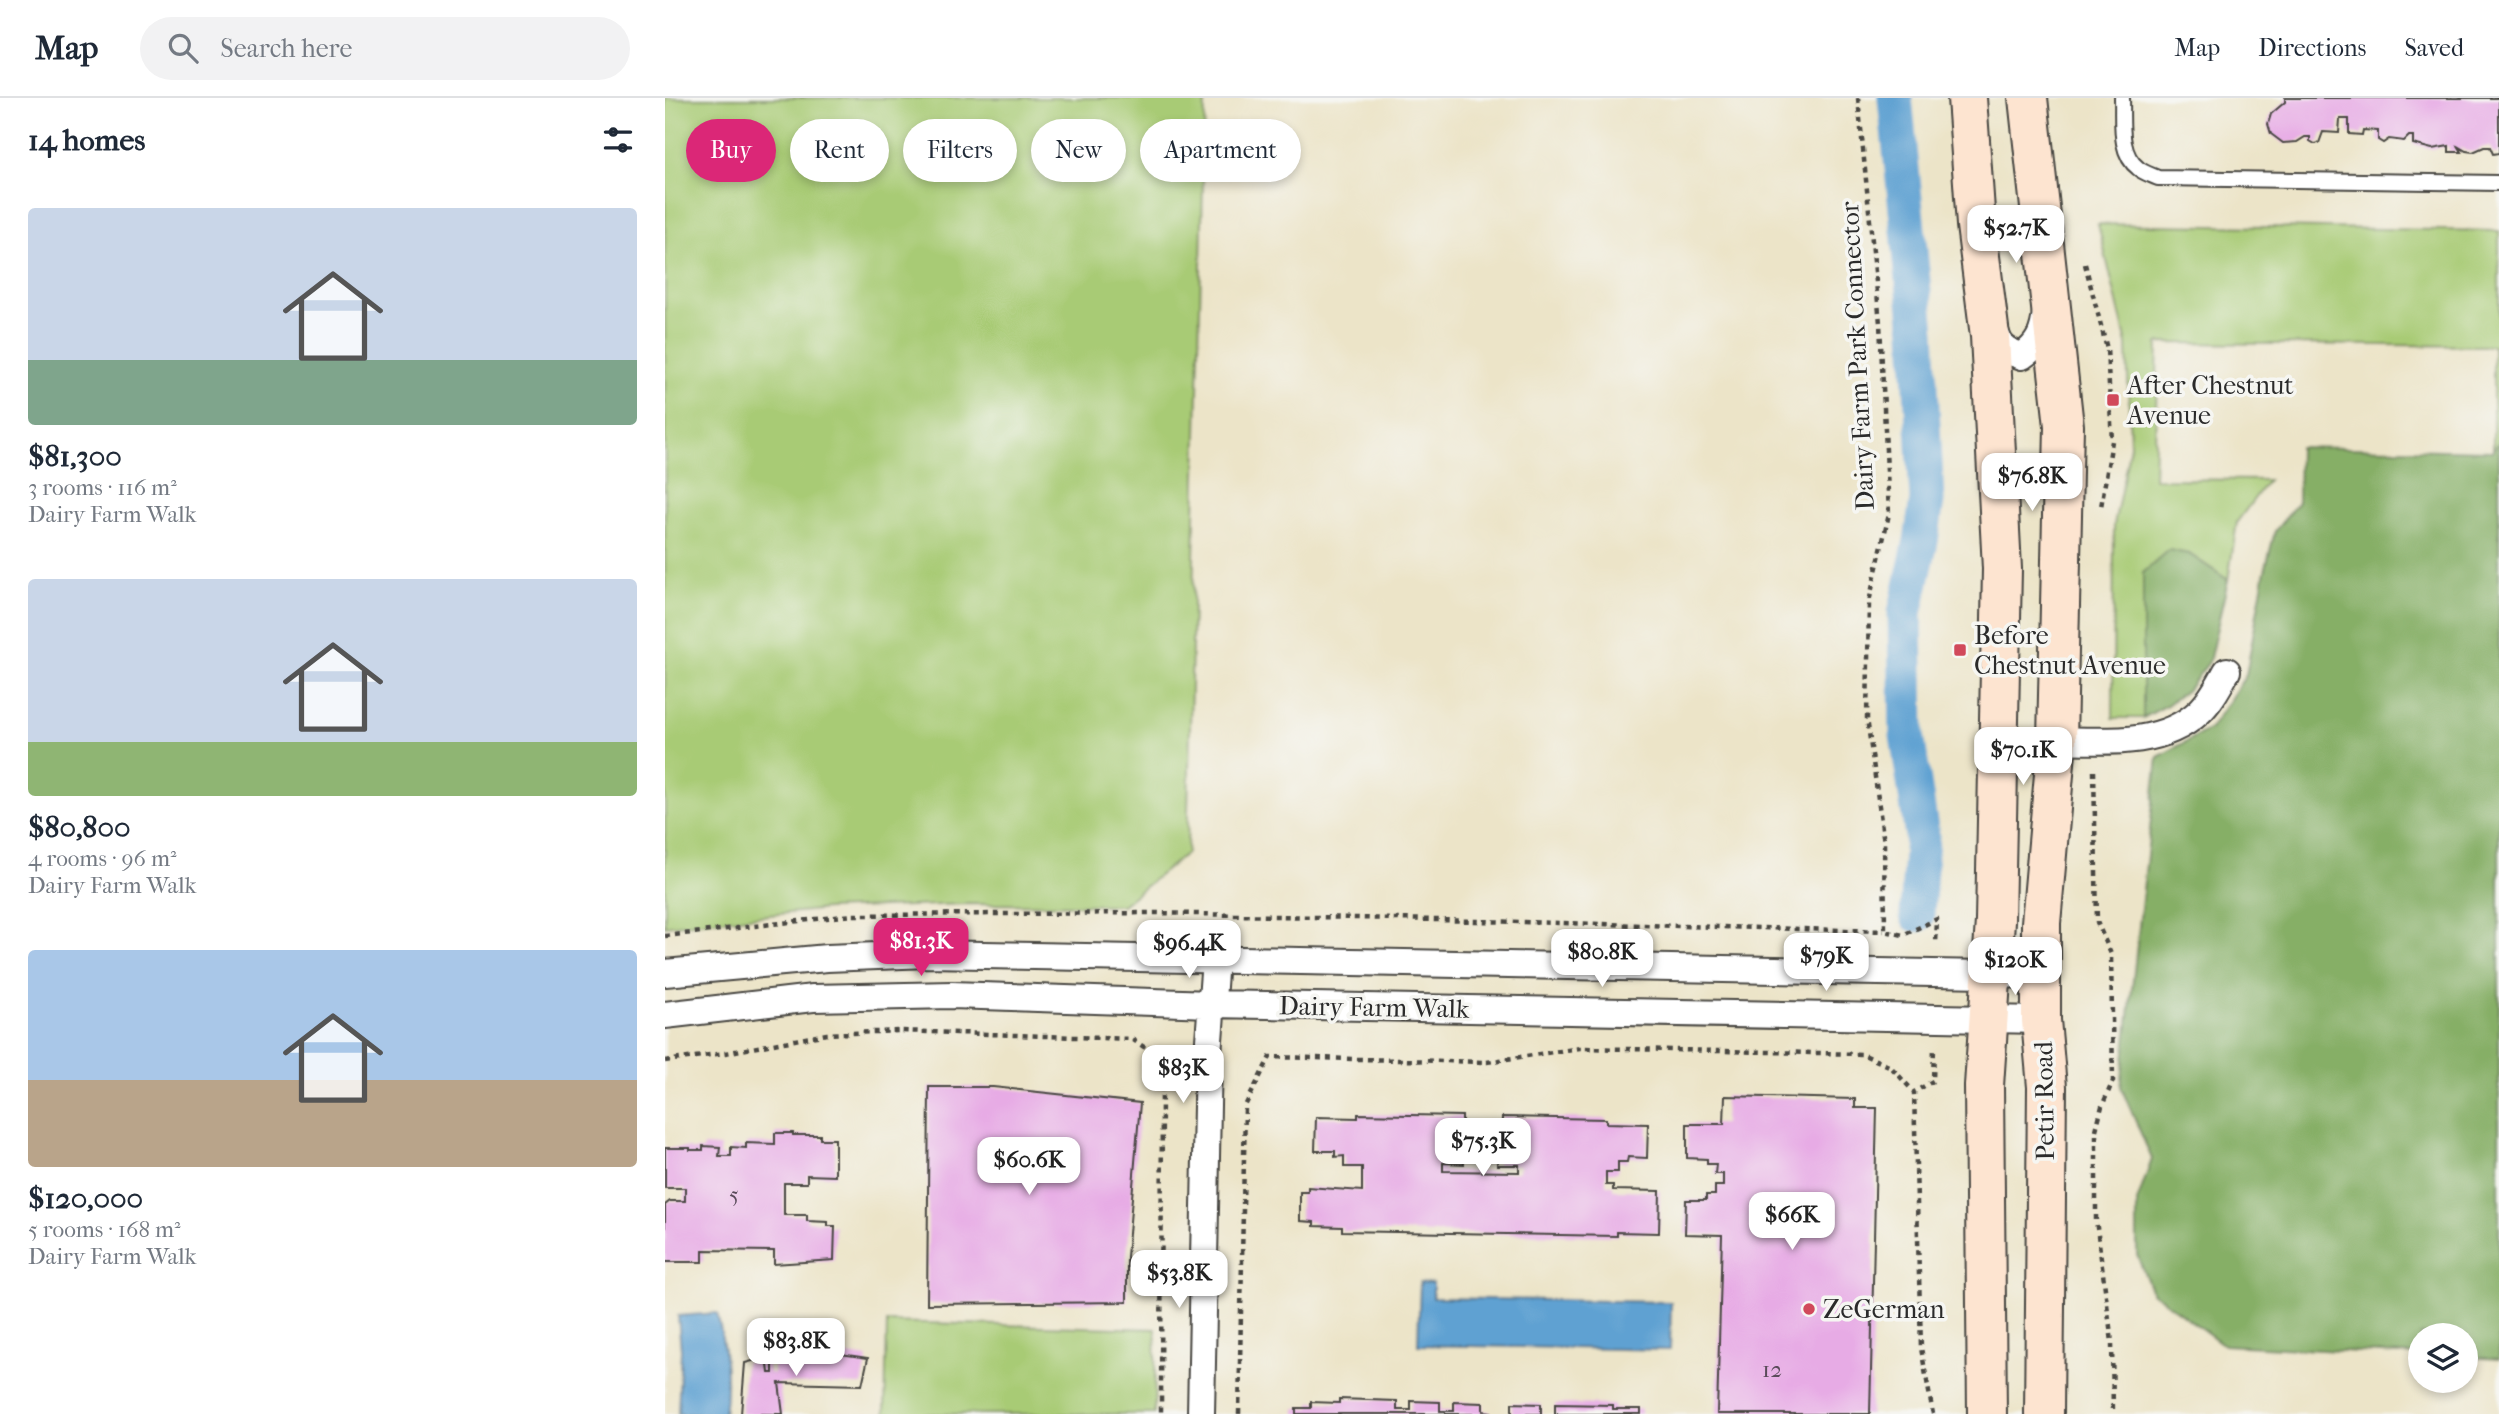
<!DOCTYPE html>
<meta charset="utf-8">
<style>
body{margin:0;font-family:"IM FELL French Canon",serif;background:#f2f2f3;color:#1f2937;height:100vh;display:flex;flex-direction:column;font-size:26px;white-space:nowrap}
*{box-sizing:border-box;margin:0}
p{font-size:23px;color:#747a83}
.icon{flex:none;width:38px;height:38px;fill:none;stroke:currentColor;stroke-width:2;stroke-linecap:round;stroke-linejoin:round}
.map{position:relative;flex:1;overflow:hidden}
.sheet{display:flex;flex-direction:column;background:#fff;width:665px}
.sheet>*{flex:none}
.top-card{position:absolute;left:21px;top:21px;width:665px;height:63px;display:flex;gap:14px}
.controls{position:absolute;left:1743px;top:1225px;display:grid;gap:14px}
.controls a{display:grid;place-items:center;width:70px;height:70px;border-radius:50%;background:#fff;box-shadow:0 4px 10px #0003;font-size:35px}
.price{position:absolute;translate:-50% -60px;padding:0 16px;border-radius:14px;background:#fff;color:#222;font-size:23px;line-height:46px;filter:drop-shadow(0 2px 4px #0008)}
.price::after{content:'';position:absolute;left:50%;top:42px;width:21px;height:16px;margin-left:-10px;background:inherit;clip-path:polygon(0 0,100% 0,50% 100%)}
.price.on{background:#db2777;color:#fff}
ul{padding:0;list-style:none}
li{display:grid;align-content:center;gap:14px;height:371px;padding:0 28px}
li span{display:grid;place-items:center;height:217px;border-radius:7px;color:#555}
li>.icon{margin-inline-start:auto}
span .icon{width:126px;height:126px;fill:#fffc;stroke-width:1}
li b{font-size:30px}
h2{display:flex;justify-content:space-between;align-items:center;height:84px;padding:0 28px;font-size:30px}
.pill{padding:0 24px;border-radius:32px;background:#fff;box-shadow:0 4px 10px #0003;font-size:24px;line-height:63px}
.pill.on{background:#db2777;color:#fff}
header{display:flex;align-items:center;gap:42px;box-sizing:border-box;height:98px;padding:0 35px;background:#fff;border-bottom:2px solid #e0e1e3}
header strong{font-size:33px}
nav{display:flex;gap:38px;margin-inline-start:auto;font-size:24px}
.search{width:490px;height:63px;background:#f2f2f3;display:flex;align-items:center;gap:18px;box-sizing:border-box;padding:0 24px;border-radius:38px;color:#747a83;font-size:26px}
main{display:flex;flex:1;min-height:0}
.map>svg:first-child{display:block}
.green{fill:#a8cb74;stroke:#6a7b50;stroke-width:2}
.forest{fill:#86af66;stroke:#586d48;stroke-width:2}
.water{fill:#5ea1d2;stroke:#44667e;stroke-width:2}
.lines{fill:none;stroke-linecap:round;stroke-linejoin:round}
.canal{stroke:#5ea1d2;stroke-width:35}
.building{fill:#e7abe5}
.service-casing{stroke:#484743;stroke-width:18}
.minor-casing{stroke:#484743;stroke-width:30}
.secondary-casing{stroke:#484743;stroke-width:42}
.path{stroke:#484743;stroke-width:4.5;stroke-dasharray:5 5;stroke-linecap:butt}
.service{stroke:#fff;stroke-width:14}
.minor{stroke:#fff;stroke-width:26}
.secondary{stroke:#fde4d0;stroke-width:38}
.poi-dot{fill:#d1495b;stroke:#f6f6f2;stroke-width:2.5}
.labels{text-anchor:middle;stroke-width:7;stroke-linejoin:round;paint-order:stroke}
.number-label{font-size:23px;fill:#5a4b5a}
.street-label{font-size:26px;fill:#2b2b2b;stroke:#f6f6f2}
.poi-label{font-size:26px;fill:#2b2b2b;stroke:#f6f6f2;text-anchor:start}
</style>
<header>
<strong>Map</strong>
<div class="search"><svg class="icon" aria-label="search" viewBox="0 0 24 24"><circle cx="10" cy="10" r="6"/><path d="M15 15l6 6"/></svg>Search here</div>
<nav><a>Map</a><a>Directions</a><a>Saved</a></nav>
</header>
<main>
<section class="sheet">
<h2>14 homes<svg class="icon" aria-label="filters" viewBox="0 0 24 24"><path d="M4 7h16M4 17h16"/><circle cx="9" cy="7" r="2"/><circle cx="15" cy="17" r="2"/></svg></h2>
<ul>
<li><span style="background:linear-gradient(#c9d6e8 70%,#7fa58c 0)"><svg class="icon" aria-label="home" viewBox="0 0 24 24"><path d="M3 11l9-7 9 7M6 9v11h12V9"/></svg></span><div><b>$81,300</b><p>3 rooms · 116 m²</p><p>Dairy Farm Walk</p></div></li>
<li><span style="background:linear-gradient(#c9d6e8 75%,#8fb573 0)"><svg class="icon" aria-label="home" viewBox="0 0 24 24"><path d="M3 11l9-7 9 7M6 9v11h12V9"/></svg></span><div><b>$80,800</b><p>4 rooms · 96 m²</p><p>Dairy Farm Walk</p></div></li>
<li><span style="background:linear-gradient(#a9c7e8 60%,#b9a48a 0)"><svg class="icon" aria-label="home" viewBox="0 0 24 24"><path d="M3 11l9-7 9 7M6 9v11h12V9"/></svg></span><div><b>$120,000</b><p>5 rooms · 168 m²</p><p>Dairy Farm Walk</p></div></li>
</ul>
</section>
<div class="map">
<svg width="1834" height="1316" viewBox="0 0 1834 1316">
<rect width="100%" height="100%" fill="#f6f6f2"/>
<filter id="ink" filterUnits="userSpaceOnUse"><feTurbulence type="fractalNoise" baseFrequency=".0143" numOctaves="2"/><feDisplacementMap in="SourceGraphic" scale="14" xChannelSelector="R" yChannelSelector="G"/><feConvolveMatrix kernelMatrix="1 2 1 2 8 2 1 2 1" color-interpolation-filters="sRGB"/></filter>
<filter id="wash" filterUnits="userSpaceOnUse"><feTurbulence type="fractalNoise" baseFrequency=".00686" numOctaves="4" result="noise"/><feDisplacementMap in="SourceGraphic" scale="28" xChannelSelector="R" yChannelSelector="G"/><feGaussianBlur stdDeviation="1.57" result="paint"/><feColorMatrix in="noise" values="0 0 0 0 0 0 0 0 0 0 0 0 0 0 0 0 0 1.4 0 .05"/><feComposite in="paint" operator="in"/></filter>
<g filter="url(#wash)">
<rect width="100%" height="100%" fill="#ece4c8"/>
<path class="green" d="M 0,0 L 540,0 L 522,755 L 457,807 L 304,806 L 162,811 L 0,828 Z
M 1433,126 L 1834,133 L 1834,344 L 1828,353 L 1828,248 L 1493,245 L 1489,381 L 1603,382 L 1572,424 L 1563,482 L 1524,456 L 1478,475 L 1478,620 L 1448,620 L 1449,427 L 1465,348 L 1462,246 Z
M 222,1224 L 491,1231 L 489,1316 L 220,1316 Z"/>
<path class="forest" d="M 1834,344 L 1834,1261 L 1801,1259 L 1801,1237 L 1755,1237 L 1755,1257 L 1559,1247 L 1487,1194 L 1472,1157 L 1472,1104 L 1487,1061 L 1456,989 L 1493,659 L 1545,631 L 1581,577 L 1599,477 L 1610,433 L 1633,404 L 1634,349 L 1827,353 Z
M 1504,452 L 1524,456 L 1563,482 L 1544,564 L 1523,591 L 1502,607 L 1478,620 L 1478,475 Z"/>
<path class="water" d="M 755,1184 L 768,1185 L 768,1200 L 1006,1204 L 1005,1252 L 753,1247 Z
M 52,1215 C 60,1248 64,1282 59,1316 L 13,1316 L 16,1252 L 13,1218 Z"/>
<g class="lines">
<path class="canal" d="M 1230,0 L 1253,234 L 1262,402 L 1256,443 L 1240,515 L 1242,637 L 1257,738 L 1252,817"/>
</g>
<g id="blocks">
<path class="building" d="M 1620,0 L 1834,0 L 1834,55 L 1828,56 L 1825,49 L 1819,49 L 1808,54 L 1801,53 L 1794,49 L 1797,54 L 1784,54 L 1784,48 L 1767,51 L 1748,46 L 1748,38 L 1744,38 L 1739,43 L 1724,41 L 1718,45 L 1713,42 L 1713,33 L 1698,32 L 1697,37 L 1684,36 L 1684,21 L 1675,21 L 1674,35 L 1658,34 L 1654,45 L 1650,46 L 1645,43 L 1645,39 L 1640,39 L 1632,44 L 1618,45 L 1606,36 L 1603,26 L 1606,16 L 1620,4 Z
M 264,989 L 328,989 L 475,1005 L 462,1159 L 462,1204 L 262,1206 Z
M 1060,998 L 1190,1001 L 1190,1010 L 1212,1010 L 1205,1316 L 1052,1316 L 1057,1137 L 1020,1136 L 1021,1102 L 1041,1102 L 1041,1097 L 1050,1097 L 1050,1088 L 1058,1088 L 1058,1076 L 1050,1076 L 1051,1066 L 1042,1066 L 1042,1061 L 1022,1060 L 1022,1026 L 1059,1026 Z
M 693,1016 L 797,1018 L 797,1050 L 800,1050 L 799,1066 L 778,1065 L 778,1073 L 854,1074 L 854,1067 L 832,1067 L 833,1051 L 836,1051 L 837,1019 L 941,1021 L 941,1025 L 983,1026 L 982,1060 L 963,1059 L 962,1064 L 953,1064 L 953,1074 L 941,1074 L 941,1087 L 948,1087 L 948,1092 L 995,1093 L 994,1135 L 952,1134 L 952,1138 L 677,1133 L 677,1129 L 649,1128 L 649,1124 L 635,1123 L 635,1094 L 643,1094 L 643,1089 L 697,1093 L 697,1069 L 679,1069 L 679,1058 L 670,1059 L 670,1053 L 650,1053 L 651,1019 L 693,1020 Z
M 110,1035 L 128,1035 L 128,1037 L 155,1037 L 155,1041 L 170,1041 L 170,1078 L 142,1077 L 142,1085 L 119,1085 L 119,1117 L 142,1117 L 142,1123 L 163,1124 L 163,1128 L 170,1128 L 169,1162 L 109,1166 L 109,1153 L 38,1152 L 38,1164 L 0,1164 L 0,1107 L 5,1103 L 20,1103 L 20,1090 L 0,1090 L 0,1050 L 25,1050 L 25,1052 L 38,1052 L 38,1048 L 55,1049 L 54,1058 L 66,1058 L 66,1049 L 81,1050 L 81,1045 L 110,1046 Z
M 162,1254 L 203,1260 L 197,1287 L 114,1285 L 118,1316 L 76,1316 L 80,1265 L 102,1259 L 104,1275 L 108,1275 L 108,1260 Z
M 674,1301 L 732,1303 L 732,1312 L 746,1312 L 746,1303 L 775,1304 L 775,1313 L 789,1313 L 789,1304 L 818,1305 L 818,1313 L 826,1314 L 825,1316 L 631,1316 L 631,1310 L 646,1310 L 646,1304 L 674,1305 Z
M 847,1305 L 876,1306 L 876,1316 L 847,1316 Z
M 890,1306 L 948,1307 L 948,1311 L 976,1311 L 976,1316 L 890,1316 Z"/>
</g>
</g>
<g filter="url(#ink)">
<use href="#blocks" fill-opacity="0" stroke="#484743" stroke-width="2"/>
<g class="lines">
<g class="service-casing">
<path id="service" d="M 1457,0 C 1458,22 1453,55 1473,70 C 1478,75 1487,77 1493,80 L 1834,85"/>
</g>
<g class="minor-casing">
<path id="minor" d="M 1328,225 C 1333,246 1336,252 1357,258 C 1374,247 1379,234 1381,214
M 1392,642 C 1440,643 1496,649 1534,614 C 1546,603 1554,587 1562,573
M 0,875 L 162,860 L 263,856 L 1376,877
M 0,917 L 148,900 L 287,897 L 546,906 L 1376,922
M 536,1316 L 543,956 L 550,861"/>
</g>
<g class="secondary-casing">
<path id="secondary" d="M 1302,0 L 1311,127 L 1325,238 L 1337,471 L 1330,823 L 1319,988 L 1322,1316
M 1363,0 L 1399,328 L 1392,642 L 1376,825 L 1376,922 L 1382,989 L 1379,1316"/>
</g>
<path class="path" d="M 1193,0 L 1215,225 L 1224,416 L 1204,504 L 1202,620 L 1219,745 L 1220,833 L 1238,837 L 1272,821 L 1271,846
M 1420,166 L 1442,251 L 1447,343 L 1436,409
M 1429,673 L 1432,824 L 1446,856 L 1448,983 L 1437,1008 L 1431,1032 L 1431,1122 L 1447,1244 L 1448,1316
M 0,838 L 188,817 L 489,815 L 1219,833
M 0,963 L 60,955 L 162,936 L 235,933 L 467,941 L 485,953 L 497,973 L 496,1316
M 574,1316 L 580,1008 L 605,959 L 822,964 L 915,950 L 1197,956 L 1226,969 L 1249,994
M 1268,1316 L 1256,1250 L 1249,994 L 1268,983 L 1269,949"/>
<use href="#service" class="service"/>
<use href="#minor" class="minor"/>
<use href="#secondary" class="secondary"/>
</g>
</g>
<g class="poi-dot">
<rect x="1441" y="295" width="14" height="14" rx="3.5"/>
<rect x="1288" y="545" width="14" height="14" rx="3.5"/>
<circle cx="1144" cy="1211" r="7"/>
</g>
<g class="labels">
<g class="number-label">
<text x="69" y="1104">5</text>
<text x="1107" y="1279">12</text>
</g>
<g class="street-label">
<text transform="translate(1192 258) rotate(-93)" y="9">Dairy Farm Park Connector</text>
<text transform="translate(709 909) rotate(1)" y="9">Dairy Farm Walk</text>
<text transform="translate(1379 1003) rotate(-91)" y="9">Petir Road</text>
</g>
<g class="poi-label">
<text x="1462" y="296">After Chestnut<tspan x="1462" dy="30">Avenue</tspan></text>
<text x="1309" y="546">Before<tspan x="1309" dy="30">Chestnut Avenue</tspan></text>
<text x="1158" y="1220">ZeGerman</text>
</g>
</g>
</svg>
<div class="controls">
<a><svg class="icon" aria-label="layers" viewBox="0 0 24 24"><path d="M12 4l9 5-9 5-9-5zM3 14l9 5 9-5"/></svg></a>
</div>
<b class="price" style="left:1351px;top:167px">$52.7K</b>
<b class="price" style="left:1367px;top:415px">$76.8K</b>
<b class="price" style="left:1358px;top:689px">$70.1K</b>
<b class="price on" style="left:256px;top:880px">$81.3K</b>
<b class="price" style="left:524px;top:882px">$96.4K</b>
<b class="price" style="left:937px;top:891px">$80.8K</b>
<b class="price" style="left:1161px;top:895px">$79K</b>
<b class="price" style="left:1350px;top:899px">$120K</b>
<b class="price" style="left:518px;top:1007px">$83K</b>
<b class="price" style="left:818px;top:1080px">$75.3K</b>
<b class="price" style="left:364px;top:1099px">$60.6K</b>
<b class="price" style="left:1127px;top:1154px">$66K</b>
<b class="price" style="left:514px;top:1212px">$53.8K</b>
<b class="price" style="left:131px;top:1280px">$83.8K</b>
<div class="top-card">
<a class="pill on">Buy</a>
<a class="pill">Rent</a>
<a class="pill">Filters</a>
<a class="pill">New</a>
<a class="pill">Apartment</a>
</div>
</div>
</main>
